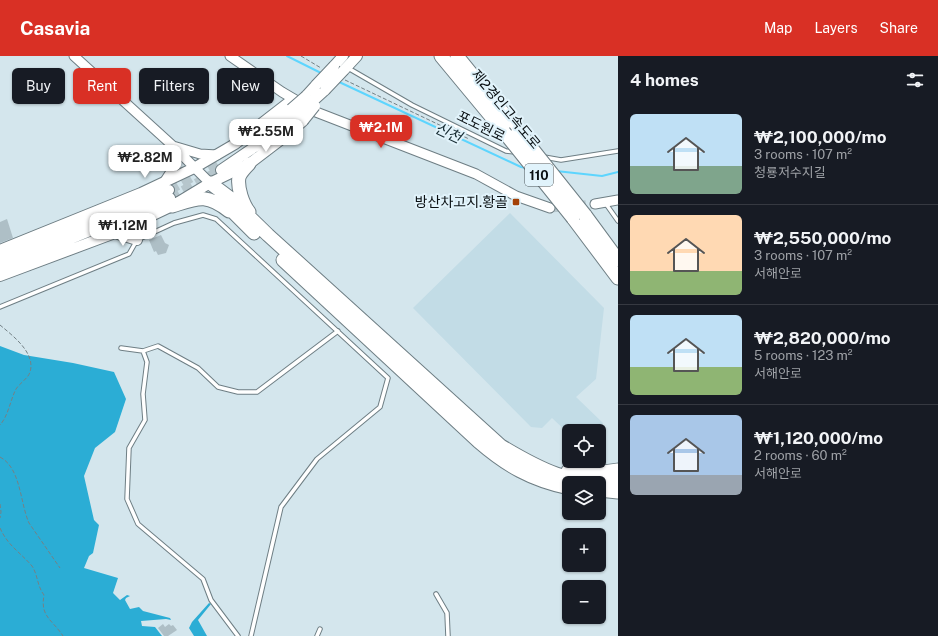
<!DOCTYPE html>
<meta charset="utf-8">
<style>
body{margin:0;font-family:"Public Sans","Noto Sans KR",sans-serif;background:#20242c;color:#f1f3f6;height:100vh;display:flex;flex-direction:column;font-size:15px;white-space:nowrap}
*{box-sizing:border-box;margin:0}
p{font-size:13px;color:#9ea1a6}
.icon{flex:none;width:22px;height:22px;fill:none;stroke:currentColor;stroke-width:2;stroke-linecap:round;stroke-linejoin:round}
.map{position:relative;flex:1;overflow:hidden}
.panel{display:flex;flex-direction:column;background:#171b24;width:320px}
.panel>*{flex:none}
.top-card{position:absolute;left:12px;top:12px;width:380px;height:36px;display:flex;gap:8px}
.tools{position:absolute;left:562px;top:368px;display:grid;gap:8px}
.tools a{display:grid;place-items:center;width:44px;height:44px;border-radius:6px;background:#171b24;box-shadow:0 1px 3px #0004;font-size:20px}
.price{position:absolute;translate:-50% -34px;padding:0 9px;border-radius:8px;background:#fff;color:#222;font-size:13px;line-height:26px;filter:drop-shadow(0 1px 2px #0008)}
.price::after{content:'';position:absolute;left:50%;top:24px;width:12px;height:9px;margin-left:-6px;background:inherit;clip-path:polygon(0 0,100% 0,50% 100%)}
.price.current{background:#d93025;color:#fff}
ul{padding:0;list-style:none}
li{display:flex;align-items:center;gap:12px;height:100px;padding:0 12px}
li+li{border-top:1px solid #363941}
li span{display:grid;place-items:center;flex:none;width:112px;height:80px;border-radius:6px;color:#555}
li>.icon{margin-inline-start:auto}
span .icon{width:48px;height:48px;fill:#fffc;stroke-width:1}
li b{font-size:17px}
h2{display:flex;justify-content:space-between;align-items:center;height:48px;padding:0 12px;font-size:17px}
.tag{padding:0 14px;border-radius:6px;background:#171b24;box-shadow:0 1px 3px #0004;font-size:14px;line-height:36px}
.tag.current{background:#d93025;color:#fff}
header{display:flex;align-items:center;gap:24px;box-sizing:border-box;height:56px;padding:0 20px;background:#d93025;color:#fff}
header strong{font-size:19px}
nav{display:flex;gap:22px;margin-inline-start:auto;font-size:14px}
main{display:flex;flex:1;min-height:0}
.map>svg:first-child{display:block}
.built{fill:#c2dce6}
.forest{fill:#2badd5}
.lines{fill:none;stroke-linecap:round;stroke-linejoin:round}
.stream{stroke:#5dd5fe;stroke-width:2}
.building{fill:#aebfc6}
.tertiary-tunnel{stroke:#b6c6cc;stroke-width:9;stroke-dasharray:9 4.5;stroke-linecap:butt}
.secondary-tunnel{stroke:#b6c6cc;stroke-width:10;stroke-dasharray:10 5;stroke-linecap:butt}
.service-casing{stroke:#6e7e84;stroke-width:5.5}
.tertiary-casing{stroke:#6e7e84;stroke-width:11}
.secondary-casing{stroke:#6e7e84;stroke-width:12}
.motorway-casing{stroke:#6e7e84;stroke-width:15}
.path{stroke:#748186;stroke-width:1;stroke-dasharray:4 2;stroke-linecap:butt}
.service{stroke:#fff;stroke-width:3.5}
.tertiary{stroke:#fff;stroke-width:9}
.secondary{stroke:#fff;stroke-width:10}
.motorway{stroke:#fff;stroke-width:13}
.secondary-bridge-casing{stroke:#6e7e84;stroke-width:12;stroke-linecap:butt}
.motorway-bridge-casing{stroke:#6e7e84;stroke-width:15;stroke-linecap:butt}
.secondary-bridge{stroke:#fff;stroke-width:10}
.motorway-bridge{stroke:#fff;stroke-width:13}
.poi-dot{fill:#a44106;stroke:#e1f3fb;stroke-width:1.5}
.labels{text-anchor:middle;stroke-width:4;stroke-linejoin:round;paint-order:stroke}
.shield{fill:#e1f3fb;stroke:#4a5459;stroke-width:1}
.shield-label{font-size:13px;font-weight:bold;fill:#0a1013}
.street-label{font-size:14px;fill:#0a1013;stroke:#e1f3fb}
.poi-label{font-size:14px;fill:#0a1013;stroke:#e1f3fb;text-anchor:end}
.water-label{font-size:15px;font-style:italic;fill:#182d34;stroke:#e1f3fb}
</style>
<header>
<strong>Casavia</strong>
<nav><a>Map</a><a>Layers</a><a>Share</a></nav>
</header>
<main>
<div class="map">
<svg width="618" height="580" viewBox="0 0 618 580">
<rect width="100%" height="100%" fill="#d4e6ed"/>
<path class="built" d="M 510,157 L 604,252 L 596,323 L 576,341 L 603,367 L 596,375 L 569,375 L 569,378 L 552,362 L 542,372 L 531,371 L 413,252 Z"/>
<path class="forest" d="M 0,290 L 24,299 L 73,307 L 114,316 L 126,343 L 115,376 L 95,392 L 84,420 L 94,464 L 99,469 L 93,497 L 89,500 L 84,512 L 118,522 L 113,537 L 120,544 L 127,539 L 130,540 L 126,542 L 125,544 L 130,553 L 139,551 L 143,555 L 170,562 L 171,564 L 166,563 L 141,565 L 142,570 L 155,571 L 162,580 L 0,580 Z
M 209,547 L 211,548 L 198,564 L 207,580 L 194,580 L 189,572 L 192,566 Z"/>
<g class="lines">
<path class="stream" d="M 287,0 L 323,18
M 337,25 L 521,111 L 526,112
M 556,115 L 602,120 L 618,116"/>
</g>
<path class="building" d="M 7,163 L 13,182 L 0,187 L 0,166 Z
M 161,179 L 165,187 L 169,189 L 166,197 L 158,199 L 156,195 L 154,196 L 149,184 Z
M 163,568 L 165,571 L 169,568 L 171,570 L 173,569 L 177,574 L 168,580 L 164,580 L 158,572 Z"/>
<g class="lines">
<path class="tertiary-tunnel" d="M 550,152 L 595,148"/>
<path class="secondary-tunnel" d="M 169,134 L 217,107
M 170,142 L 221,114"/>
<g class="service-casing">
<path id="service" d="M 348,12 L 412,49 L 506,95 L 515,96
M 544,101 L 561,104 L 618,95
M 606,148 L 618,165
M 0,251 L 129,198 L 137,184 L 174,167 L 203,159 L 216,163 L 388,322 L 380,351 L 317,403 L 281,451 L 251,580
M 121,292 L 143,295 L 158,290 L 198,312 L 218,331 L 238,336 L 257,336 L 338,275
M 143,295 L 147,306 L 143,338 L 145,364 L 129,392 L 127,443 L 138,468 L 203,523 L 211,544 L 238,580
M 436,538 L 447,557 L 448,580
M 317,580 L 320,573"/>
</g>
<g class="tertiary-casing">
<path id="tertiary" d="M 74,0 L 173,90 L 210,127
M 230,0 L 282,36 L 316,56 L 476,118 L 516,140 L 550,152
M 165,125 L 174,111 L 173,90 L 200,98 L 217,99
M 595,148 L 618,144"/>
</g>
<g class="secondary-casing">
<path id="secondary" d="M 334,10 L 343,0
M 344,14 L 357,0
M 306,40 L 316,29
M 314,44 L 325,34
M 268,71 L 291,53
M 221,114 L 265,84 L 296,60
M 115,177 L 137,184
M 0,194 L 141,137 L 194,112 L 235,88 L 288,47
M 0,203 L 151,143 L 169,134
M 0,212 L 170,142
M 0,220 L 115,177 L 172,150 L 210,127 L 249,108 L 287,79 L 303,65"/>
</g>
<g class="motorway-casing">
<path id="motorway" d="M 441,0 L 504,76
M 457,0 L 518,75
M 249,108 C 245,112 241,116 239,121 C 237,132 243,148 249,156
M 210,127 L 230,142 L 268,179 L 501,390 C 541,414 570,429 618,426
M 224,147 L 254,177
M 172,150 C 198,142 206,137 229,155
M 585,159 L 618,204
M 573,162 L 618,222
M 283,204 L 478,385 C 507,410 531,424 569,432
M 568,415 C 584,417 602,417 618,414
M 599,434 L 618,436"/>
</g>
<path class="path" d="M 301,0 L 321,12
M 345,24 L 469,83
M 0,269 C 13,280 36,297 30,316 C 28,323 18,328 15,335 C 10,346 8,360 0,369
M 0,401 C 21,412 20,447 29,467 L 60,512
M 0,448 L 1,456 L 0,462
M 0,472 C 8,490 20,496 32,510 C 38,519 37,530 44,539 C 40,561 52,563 63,580"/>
<use href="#service" class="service"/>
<use href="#tertiary" class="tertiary"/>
<use href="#secondary" class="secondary"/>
<use href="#motorway" class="motorway"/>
<g class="secondary-bridge-casing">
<path id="secondary-bridge" d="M 316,29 L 334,10
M 325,34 L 344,14
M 291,53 L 306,40
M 296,60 L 314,44
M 303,65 L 315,50"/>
</g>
<g class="motorway-bridge-casing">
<path id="motorway-bridge" d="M 518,75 L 585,159
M 504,76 L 573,162"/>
</g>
<use href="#secondary-bridge" class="secondary-bridge"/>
<use href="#motorway-bridge" class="motorway-bridge"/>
</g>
<rect class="poi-dot" x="512" y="142" width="8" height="8" rx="2"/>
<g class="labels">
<rect class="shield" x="525" y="108" width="28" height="22" rx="3"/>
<g class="shield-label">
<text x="539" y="124">110</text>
</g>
<g class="street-label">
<text transform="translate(506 53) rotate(50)" y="5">제2경인고속도로</text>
<text transform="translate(481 70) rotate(26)" y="5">포도원로</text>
</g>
<g class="poi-label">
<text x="508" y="151">방산차고지.황골</text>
</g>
<g class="water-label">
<text transform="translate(448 77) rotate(25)" y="5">신천</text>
</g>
</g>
</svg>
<div class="tools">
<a><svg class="icon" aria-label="locate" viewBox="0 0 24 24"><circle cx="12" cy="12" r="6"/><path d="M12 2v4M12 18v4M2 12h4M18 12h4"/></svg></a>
<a><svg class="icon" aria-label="layers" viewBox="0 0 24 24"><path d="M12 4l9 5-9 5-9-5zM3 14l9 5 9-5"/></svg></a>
<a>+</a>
<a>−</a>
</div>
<b class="price current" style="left:381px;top:93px">₩2.1M</b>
<b class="price" style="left:266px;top:97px">₩2.55M</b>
<b class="price" style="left:145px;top:123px">₩2.82M</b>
<b class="price" style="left:123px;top:191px">₩1.12M</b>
<div class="top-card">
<a class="tag">Buy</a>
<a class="tag current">Rent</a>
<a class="tag">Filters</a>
<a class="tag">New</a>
</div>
</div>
<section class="panel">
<h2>4 homes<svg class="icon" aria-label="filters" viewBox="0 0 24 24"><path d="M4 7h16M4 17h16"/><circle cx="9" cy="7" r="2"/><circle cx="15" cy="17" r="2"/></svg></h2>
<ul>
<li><span style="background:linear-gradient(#bfe0f5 65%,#7fa58c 0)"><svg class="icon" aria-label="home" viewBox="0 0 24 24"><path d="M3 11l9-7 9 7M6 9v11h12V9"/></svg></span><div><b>₩2,100,000/mo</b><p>3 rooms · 107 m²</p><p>청룡저수지길</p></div></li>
<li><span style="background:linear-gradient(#ffd9b3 70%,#8fb573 0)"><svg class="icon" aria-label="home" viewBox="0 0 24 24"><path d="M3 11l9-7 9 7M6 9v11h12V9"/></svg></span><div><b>₩2,550,000/mo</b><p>3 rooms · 107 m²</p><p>서해안로</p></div></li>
<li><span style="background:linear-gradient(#bfe0f5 65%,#8fb573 0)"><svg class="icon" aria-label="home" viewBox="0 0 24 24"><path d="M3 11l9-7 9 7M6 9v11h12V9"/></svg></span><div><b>₩2,820,000/mo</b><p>5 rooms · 123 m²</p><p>서해안로</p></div></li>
<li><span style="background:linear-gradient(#a9c7e8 75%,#9aa5b1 0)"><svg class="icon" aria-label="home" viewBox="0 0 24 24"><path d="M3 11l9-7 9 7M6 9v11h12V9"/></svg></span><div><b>₩1,120,000/mo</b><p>2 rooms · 60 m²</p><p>서해안로</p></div></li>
</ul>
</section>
</main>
